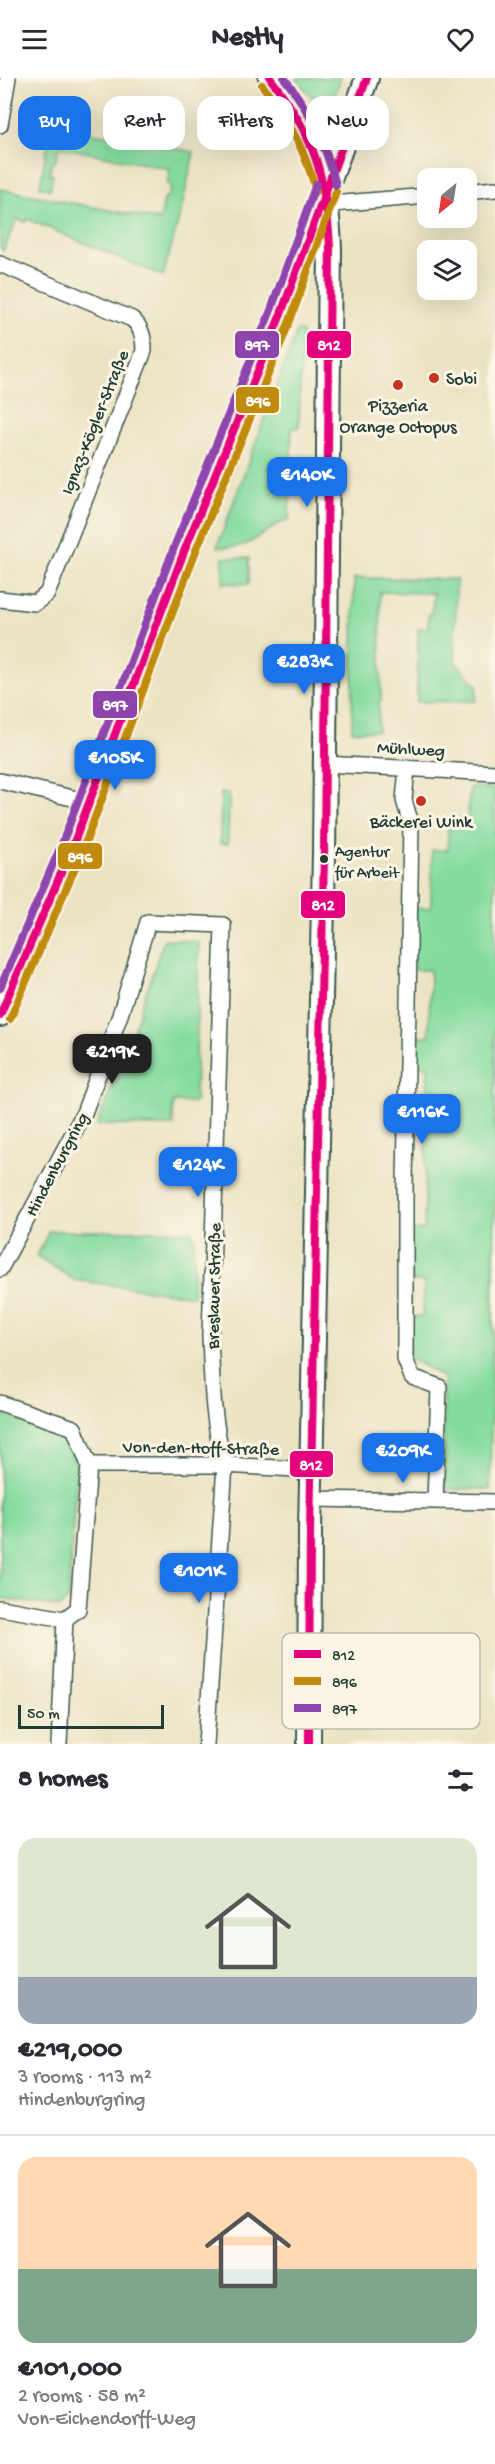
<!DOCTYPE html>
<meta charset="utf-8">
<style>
body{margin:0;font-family:"Gochi Hand",sans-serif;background:#f2f2f3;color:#2b2b33;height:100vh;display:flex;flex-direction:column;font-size:22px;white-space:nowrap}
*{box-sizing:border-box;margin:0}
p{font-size:20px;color:#7c7c81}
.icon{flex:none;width:33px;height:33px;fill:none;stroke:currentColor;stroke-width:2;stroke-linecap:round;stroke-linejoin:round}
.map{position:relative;height:1666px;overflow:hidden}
.sheet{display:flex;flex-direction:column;background:#fff;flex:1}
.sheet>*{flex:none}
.guide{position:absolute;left:18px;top:18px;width:459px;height:54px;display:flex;gap:12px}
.needle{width:39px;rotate:210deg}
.tools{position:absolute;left:417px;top:90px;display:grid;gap:12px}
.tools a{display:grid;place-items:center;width:60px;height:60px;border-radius:12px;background:#fff;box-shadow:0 6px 24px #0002;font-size:30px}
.scale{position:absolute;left:18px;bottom:15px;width:146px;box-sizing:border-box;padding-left:6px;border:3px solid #1f3d34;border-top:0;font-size:16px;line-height:21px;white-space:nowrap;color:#1f3d34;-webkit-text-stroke:4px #fcf5e5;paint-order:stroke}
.price{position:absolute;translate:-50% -51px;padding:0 14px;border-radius:12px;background:#1a73e8;color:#fff;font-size:20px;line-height:39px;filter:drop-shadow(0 2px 3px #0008)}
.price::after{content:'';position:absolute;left:50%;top:36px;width:18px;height:14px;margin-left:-9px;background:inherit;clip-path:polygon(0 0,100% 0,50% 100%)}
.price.current{background:#222;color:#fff}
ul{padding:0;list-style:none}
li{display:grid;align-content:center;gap:12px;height:318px;padding:0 18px}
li+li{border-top:2px solid #e1e1e2}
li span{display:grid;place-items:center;height:186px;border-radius:18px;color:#555}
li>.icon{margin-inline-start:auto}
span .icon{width:108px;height:108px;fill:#fffc;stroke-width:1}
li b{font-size:26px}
h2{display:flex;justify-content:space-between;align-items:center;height:72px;padding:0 18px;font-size:26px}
.pill{padding:0 21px;border-radius:18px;background:#fff;box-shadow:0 6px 24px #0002;font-size:21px;line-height:54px}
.pill.current{background:#1a73e8;color:#fff}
header{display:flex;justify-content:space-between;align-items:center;height:78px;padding:0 18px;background:#fff;font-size:27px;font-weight:700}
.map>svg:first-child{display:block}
.green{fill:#84db9f;stroke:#528c6a;stroke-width:1.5}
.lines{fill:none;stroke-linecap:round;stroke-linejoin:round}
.street-casing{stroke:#3e564a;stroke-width:18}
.secondary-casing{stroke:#3e564a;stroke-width:26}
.street{stroke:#fff;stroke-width:15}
.secondary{stroke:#fff;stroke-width:22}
.bus-1-casing{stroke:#fcf5e5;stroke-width:12}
.bus-2-casing{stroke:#fcf5e5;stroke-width:12}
.bus-3-casing{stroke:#fcf5e5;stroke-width:12}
.bus-1{stroke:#e5007d;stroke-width:8}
.bus-2{stroke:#c18c0d;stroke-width:8}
.bus-3{stroke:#8e44ad;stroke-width:8}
.poi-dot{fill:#c8321e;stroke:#fcf5e5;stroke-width:2}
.bus-dot{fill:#1f3d34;stroke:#fcf5e5;stroke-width:2}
.labels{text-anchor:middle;stroke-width:6;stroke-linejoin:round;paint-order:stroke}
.bus-label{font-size:16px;fill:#1f3d34;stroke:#fcf5e5;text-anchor:start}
.poi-label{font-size:18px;fill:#1f3d34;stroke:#fcf5e5}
.street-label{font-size:18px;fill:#1f3d34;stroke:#fcf5e5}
.key{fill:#fcf5e5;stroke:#babeb0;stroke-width:1.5}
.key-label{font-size:16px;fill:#1f3d34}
.line-badge{stroke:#fcf5e5;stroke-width:2}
.badge-label{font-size:16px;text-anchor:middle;font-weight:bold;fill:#fff}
</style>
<header><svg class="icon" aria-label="menu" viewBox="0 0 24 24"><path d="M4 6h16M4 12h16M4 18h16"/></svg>Nestly<svg class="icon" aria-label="heart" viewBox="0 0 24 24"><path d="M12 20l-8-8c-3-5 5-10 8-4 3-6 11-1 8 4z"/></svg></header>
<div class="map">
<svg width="495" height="1666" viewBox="0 0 495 1666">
<rect width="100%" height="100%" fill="#fcf5e5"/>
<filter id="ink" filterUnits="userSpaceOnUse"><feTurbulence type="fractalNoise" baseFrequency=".0167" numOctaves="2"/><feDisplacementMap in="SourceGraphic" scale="12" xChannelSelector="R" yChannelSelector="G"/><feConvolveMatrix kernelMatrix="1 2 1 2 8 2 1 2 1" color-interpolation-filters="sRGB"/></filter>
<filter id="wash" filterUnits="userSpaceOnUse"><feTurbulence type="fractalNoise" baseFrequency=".008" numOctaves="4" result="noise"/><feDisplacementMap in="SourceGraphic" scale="24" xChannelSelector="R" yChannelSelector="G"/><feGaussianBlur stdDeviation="1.35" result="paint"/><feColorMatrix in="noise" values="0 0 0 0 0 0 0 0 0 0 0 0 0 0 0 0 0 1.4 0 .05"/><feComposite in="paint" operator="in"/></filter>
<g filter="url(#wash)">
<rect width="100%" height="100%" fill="#ebe4c4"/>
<path class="green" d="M 295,0 L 341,0 L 330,29 L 324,32 Z
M 51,47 L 194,74 L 182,129 L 163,198 L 27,141 L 25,144 L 17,141 L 3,173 L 0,169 L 0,111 L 160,142 L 165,119 L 168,120 L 171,107 L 167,106 L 170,91 L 59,69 L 55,84 L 52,84 L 49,96 L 53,97 L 50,111 L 40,109 Z
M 297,253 L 302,254 L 299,349 L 292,351 L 289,441 C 258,454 254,473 217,469 Z
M 223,480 L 249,480 L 249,506 L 223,505 Z
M 354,500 L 456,501 L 455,584 L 477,607 L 476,623 L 417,624 L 418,551 L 428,550 L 428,537 L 431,537 L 434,515 L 380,514 L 381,624 L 379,624 L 378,653 L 352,653 Z
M 470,709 L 495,711 L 495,1138 L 490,1411 L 444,1411 L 443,1299 L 410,1280 L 410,1240 L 423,1237 L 424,1204 L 407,1202 L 409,1153 L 424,1152 L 428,988 L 413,988 L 413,959 L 429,958 L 430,892 L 414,892 L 414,830 L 431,830 L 432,772 L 448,772 L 448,741 L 467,742 Z
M 221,715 L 229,715 L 228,766 L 220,766 Z
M 164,861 L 199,864 L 195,1024 L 173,1024 L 173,1048 L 97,1047 L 134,951 Z
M 49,1153 L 191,1153 L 194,1158 L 193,1218 L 74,1202 L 37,1178 Z
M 0,1336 L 66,1359 L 77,1387 L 68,1522 L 60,1529 L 0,1520 Z"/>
</g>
<g filter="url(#ink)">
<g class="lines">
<g class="street-casing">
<path id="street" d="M 0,47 L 8,0
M 466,114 L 495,111
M 320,127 L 428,118
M 0,186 L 132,241 C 142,249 144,261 144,273 L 47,516 L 35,525 L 0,521
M 324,686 L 495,695
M 407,690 L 404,722 L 411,746 L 405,1106 L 405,1281 L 412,1299 L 439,1309 L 435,1423
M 0,703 L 89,724
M 0,1191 L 84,1035 L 120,937 L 148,844 L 223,847 L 210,1258 C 212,1302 212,1345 225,1387 L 206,1666
M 0,1325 L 74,1350 L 89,1387 L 225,1387 L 311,1392
M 310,1421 L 495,1424
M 0,1530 L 65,1541 L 78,1531 L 89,1387
M 59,1666 L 65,1541"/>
</g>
<g class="secondary-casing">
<path id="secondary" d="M 270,0 C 317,56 327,98 330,170 L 324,776 L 310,1452 L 309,1666
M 0,937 L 73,767 L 185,471 L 281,236 L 367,0"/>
</g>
<use href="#street" class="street"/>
<use href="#secondary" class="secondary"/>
<g class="bus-1-casing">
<path id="bus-1" d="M 270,0 C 315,58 326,98 330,170 L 324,776 L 310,1452 L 309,1666
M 0,937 L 73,767 L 185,471 L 281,236 L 367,0"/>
</g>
<g class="bus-2-casing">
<path id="bus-2" d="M 262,7 C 288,39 305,72 316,113
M 10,941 L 83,771 L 195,475 L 291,240 L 336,114"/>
</g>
<g class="bus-3-casing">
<path id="bus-3" d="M 284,0 C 310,32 326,68 336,107
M 0,910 L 63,763 L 175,467 L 271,232 L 316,106"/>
</g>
<use href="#bus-1" class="bus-1"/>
<use href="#bus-2" class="bus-2"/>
<use href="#bus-3" class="bus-3"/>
</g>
</g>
<g class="poi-dot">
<circle cx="434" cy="300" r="6"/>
<circle cx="398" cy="307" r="6"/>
<circle cx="421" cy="723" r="6"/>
</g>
<circle class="bus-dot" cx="324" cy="781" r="5"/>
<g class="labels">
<g class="bus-label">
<text x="335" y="778">Agentur<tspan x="335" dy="21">für Arbeit</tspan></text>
</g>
<g class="poi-label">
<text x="446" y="306" text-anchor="start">Sobi</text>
<text x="398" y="333">Pizzeria<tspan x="398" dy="21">Orange Octopus</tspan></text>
<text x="421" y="749">Bäckerei Wink</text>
</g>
<g class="street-label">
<text transform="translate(94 344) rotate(-68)" y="6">Ignaz-Kögler-Straße</text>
<text transform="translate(411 670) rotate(3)" y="6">Mühlweg</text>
<text transform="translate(56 1086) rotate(-62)" y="6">Hindenburgring</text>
<text transform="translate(213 1208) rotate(-89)" y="6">Breslauer Straße</text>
<text transform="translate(201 1369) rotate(1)" y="6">Von-den-Hoff-Straße</text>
</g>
</g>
<rect x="282" y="1555" width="198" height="96" rx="9" class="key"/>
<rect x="294" y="1572" width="27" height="8" fill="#e5007d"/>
<rect x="294" y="1599" width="27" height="8" fill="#c18c0d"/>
<rect x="294" y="1626" width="27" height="8" fill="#8e44ad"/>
<g class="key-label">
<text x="332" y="1582">812</text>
<text x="332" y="1609">896</text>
<text x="332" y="1636">897</text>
</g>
<g class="line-badge">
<rect x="306" y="252" width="46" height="29" rx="6" fill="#e5007d"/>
<rect x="234" y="252" width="46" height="29" rx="6" fill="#8e44ad"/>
<rect x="235" y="308" width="45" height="28" rx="6" fill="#c18c0d"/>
<rect x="92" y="612" width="46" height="29" rx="6" fill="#8e44ad"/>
<rect x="57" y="764" width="46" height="28" rx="6" fill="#c18c0d"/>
<rect x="300" y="812" width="46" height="29" rx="6" fill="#e5007d"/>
<rect x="289" y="1372" width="45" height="28" rx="6" fill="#e5007d"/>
</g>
<g class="badge-label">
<text x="329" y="272">812</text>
<text x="257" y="272">897</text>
<text x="258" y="328">896</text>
<text x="115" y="632">897</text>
<text x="80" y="784">896</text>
<text x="323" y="832">812</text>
<text x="311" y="1392">812</text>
</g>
</svg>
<div class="tools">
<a><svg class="needle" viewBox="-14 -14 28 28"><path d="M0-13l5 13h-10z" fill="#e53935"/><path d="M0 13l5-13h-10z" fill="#7c7c81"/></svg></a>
<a><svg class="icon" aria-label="layers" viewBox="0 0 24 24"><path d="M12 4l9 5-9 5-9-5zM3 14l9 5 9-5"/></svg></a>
</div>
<div class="scale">50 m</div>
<b class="price" style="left:307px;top:430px">€140K</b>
<b class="price" style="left:304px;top:617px">€283K</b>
<b class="price" style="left:115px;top:713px">€105K</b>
<b class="price current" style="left:112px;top:1007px">€219K</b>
<b class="price" style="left:422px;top:1067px">€116K</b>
<b class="price" style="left:198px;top:1120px">€124K</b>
<b class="price" style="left:403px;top:1406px">€209K</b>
<b class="price" style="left:199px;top:1526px">€101K</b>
<div class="guide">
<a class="pill current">Buy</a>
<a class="pill">Rent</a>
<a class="pill">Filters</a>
<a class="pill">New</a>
</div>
</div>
<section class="sheet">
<h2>8 homes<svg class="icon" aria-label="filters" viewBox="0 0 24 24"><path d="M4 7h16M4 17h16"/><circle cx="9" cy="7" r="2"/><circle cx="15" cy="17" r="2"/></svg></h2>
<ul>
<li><span style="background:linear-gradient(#dfe7d0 75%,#9aa5b1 0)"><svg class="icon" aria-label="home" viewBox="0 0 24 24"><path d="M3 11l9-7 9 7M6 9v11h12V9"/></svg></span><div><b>€219,000</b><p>3 rooms · 113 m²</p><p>Hindenburgring</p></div></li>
<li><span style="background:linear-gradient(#ffd9b3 60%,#7fa58c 0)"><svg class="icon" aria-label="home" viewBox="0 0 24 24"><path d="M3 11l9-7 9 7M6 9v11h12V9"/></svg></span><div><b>€101,000</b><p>2 rooms · 58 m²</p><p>Von-Eichendorff-Weg</p></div></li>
</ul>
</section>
